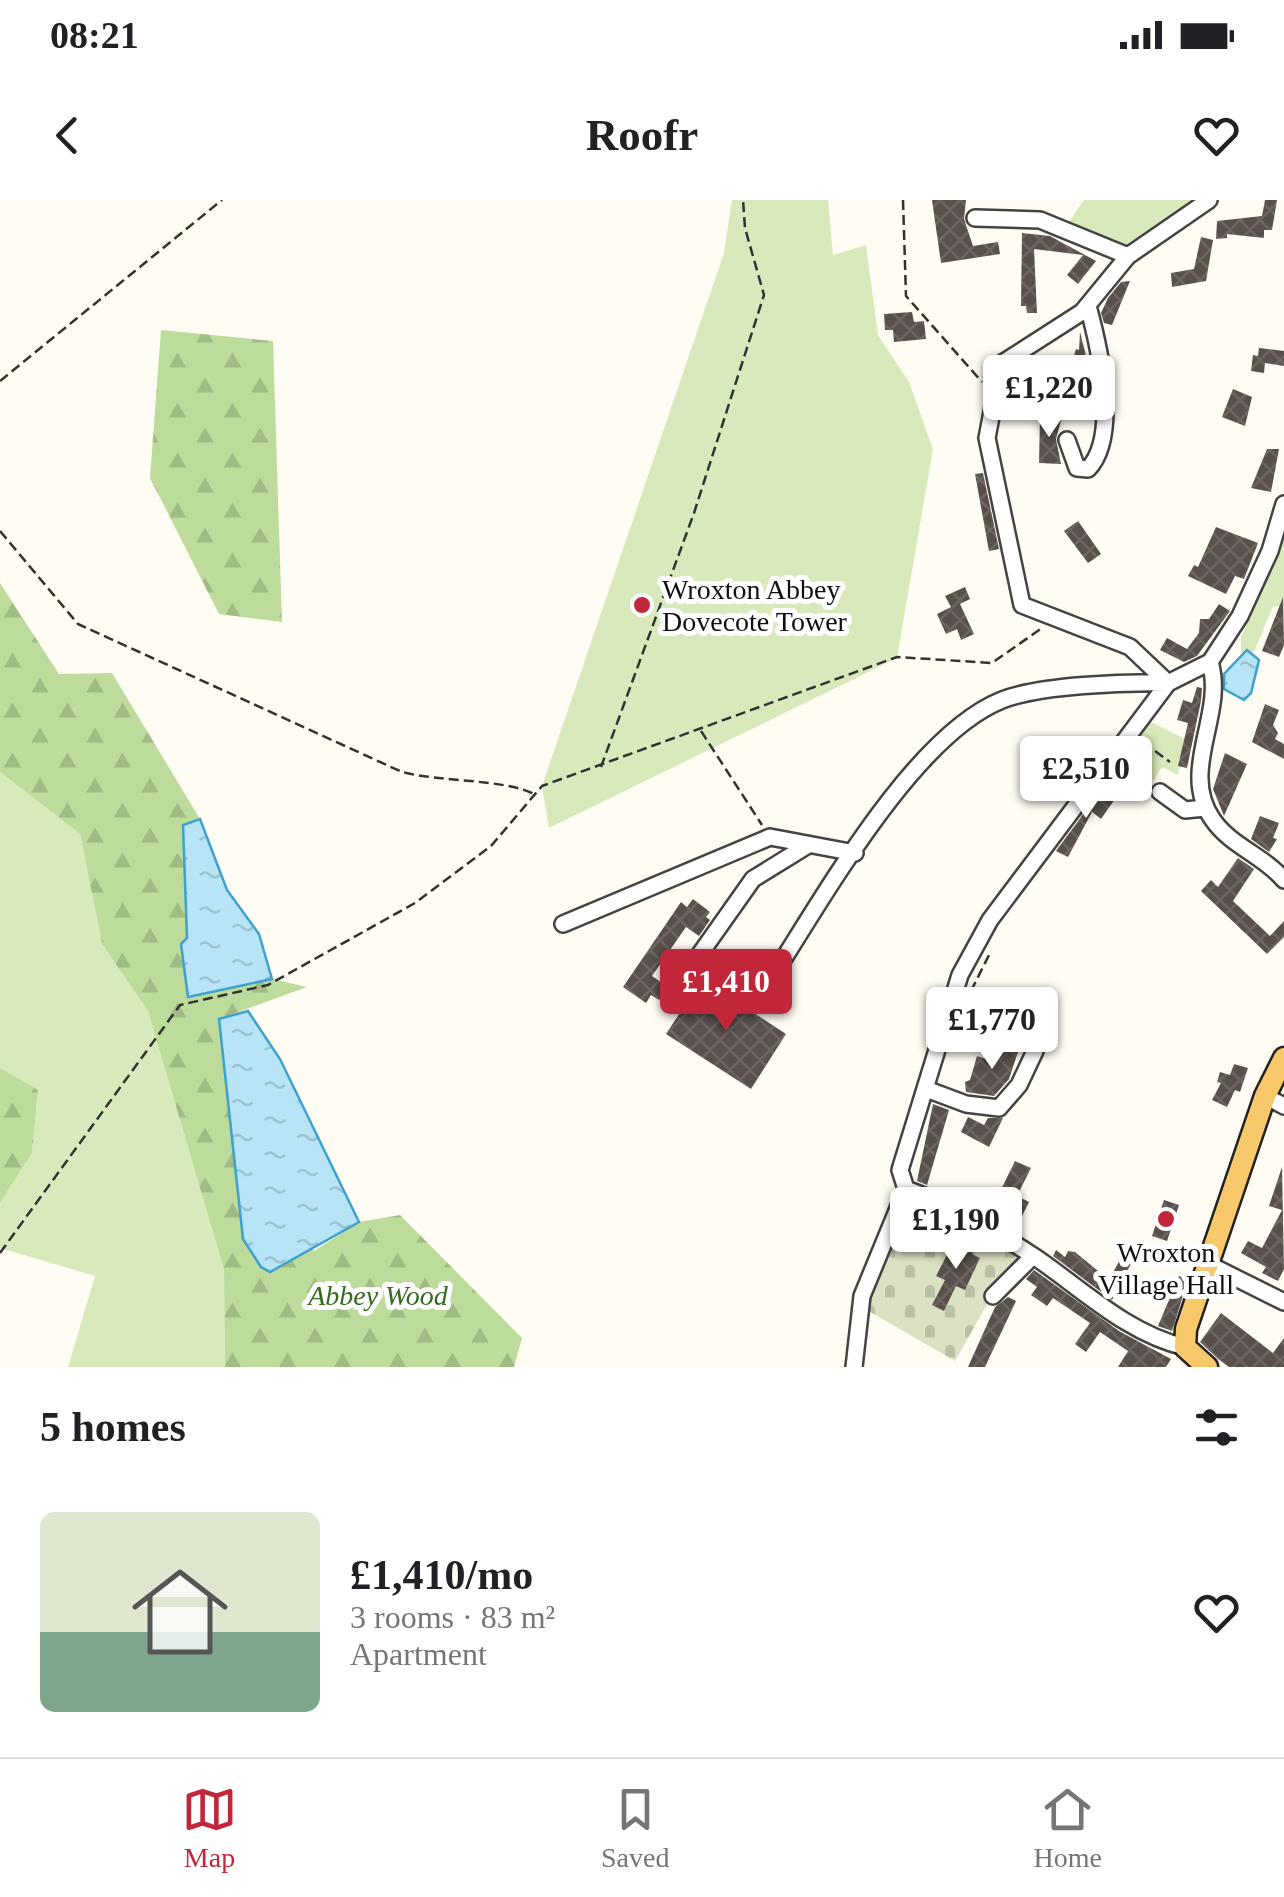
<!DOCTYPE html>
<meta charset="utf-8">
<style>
body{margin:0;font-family:Georgia,serif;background:#f2f2f2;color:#202124;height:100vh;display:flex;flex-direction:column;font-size:38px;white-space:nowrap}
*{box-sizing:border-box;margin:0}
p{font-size:32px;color:#757577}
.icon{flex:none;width:55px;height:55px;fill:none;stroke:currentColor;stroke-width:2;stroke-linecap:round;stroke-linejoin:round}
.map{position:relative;height:1167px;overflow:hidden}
.details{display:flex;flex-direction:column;background:#fff;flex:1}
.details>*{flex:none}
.price{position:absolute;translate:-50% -85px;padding:0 22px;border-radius:10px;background:#fff;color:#222;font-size:32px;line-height:65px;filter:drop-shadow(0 2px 5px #0008)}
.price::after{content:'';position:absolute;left:50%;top:60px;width:30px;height:22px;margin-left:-15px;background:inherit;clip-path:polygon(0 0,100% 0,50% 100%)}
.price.on{background:#c1263b;color:#fff}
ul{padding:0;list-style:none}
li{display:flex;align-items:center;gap:30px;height:250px;padding:0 40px}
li+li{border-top:2px solid #e0e0e0}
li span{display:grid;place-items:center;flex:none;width:280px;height:200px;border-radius:15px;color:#555}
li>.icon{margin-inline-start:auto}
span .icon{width:120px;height:120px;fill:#fffc;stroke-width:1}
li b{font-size:42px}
h2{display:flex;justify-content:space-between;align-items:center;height:120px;padding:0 40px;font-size:42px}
.status{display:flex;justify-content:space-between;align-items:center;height:70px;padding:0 50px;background:#fff;direction:ltr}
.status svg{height:28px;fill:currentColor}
header{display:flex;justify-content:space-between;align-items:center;height:130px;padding:0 40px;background:#fff;font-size:45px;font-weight:700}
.menu{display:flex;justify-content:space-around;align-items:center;height:140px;border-top:2px solid #e0e0e0;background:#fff;font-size:28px;color:#757577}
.menu a{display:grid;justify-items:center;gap:5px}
.menu .on{color:#c1263b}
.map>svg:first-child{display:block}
.green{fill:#d8eabc}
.forest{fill:url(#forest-firs)}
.cemetery{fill:url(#cemetery-stones)}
.water{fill:url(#water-ripples);stroke:#3ea1ce;stroke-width:2.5}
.building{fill:url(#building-cross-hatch)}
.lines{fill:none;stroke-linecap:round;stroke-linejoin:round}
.minor-casing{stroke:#434343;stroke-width:20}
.major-casing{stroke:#212121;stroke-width:25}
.path{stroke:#323232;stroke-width:2.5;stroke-dasharray:10 5;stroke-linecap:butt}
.minor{stroke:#fff;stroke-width:15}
.major{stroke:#f8c96a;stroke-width:20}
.poi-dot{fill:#c1263b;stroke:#fff;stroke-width:4}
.labels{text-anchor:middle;stroke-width:10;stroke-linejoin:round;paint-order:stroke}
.poi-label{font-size:28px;fill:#101010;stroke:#fff;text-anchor:start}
.park-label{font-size:28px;font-style:italic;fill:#35691f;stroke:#fff}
</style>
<div class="status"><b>08:21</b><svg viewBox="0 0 49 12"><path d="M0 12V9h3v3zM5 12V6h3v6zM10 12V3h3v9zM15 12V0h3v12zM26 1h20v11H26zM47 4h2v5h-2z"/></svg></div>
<header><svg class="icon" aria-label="back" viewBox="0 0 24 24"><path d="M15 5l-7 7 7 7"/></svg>Roofr<svg class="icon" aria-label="heart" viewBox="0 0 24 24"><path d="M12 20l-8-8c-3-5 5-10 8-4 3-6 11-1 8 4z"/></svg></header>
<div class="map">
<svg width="1284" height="1167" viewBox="0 0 1284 1167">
<defs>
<pattern id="forest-firs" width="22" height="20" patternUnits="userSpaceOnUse" patternTransform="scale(2.5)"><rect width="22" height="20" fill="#bddb9b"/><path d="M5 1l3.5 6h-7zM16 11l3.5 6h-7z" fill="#a1bb84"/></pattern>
<pattern id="cemetery-stones" width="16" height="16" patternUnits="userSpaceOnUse" patternTransform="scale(2.5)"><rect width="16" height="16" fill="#dbe2c3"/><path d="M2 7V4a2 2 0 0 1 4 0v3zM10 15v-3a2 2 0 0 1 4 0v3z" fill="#bbc1a6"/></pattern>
<pattern id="water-ripples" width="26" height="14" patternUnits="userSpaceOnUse" patternTransform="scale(2.5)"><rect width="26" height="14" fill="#b7e4f6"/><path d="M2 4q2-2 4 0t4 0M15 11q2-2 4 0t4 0" fill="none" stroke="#9cc3d2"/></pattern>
<pattern id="building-cross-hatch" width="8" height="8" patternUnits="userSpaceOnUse" patternTransform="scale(2.5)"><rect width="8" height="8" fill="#59504c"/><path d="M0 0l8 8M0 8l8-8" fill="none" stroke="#6c6561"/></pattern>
</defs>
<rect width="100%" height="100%" fill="#fffcf3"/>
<path class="green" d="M 732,0 L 828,0 L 833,55 L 866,45 L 878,135 L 909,182 L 933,249 L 897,458 L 549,628 L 542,586 L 724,53 Z
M 1084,0 L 1197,0 C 1138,41 1136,63 1068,23 Z
M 1284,339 L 1284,407 L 1273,406 L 1254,452 L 1241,453 L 1241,437 Z
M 1147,520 L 1185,539 L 1178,575 L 1162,567 L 1154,580 L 1117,555 Z
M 0,572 L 80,634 L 102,744 L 148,811 L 224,1070 L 225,1167 L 68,1167 L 95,1076 L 0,1048 L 0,1003 L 32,953 L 38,891 L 0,868 Z"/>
<path class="forest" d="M 161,130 L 273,141 L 282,422 L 219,414 L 150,278 Z
M 0,383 L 59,474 L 112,473 L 200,619 L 183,625 L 187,738 L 181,745 L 188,797 L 272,779 L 307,787 L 219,819 L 314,1051 L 359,1022 L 400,1015 L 522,1138 L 514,1167 L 225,1167 L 224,1070 L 148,811 L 102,744 L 80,634 L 0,572 Z
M 0,868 L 38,890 L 32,953 L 0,1003 Z"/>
<path class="cemetery" d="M 911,1003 L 966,1026 L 1027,1059 L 993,1094 L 955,1161 L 865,1109 L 870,1088 Z"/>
<path class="water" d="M 1247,450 L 1259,460 L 1251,493 L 1244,500 L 1224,489 L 1224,474 Z
M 200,619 L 227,690 L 259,734 L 272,779 L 188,797 L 181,744 L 187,738 L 183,625 Z
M 248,811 L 280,859 L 359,1022 L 270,1072 L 261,1067 L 243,1039 L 219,819 Z"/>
<path class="building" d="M 932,0 L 966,0 L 964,19 L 973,46 L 998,42 L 1000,54 L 941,63 Z
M 1265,0 L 1277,0 L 1272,30 L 1264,30 L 1264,38 L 1227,34 L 1227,38 L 1216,39 L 1217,21 L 1262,16 Z
M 1022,33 L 1050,36 L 1096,61 L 1078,84 L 1067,75 L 1083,55 L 1034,49 L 1037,113 L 1027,113 L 1026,106 L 1021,106 Z
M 1201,37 L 1213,40 L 1206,81 L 1172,87 L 1171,73 L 1194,69 Z
M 1130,81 L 1112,125 L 1104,123 L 1101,113 L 1108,98 L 1121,82 Z
M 912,112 L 914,122 L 924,121 L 926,139 L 894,142 L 893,130 L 885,130 L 884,114 Z
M 1080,132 L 1091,175 L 1085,173 L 1076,196 L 1057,186 L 1065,165 L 1071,165 L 1076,149 L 1079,150 Z
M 1259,148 L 1284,151 L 1284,166 L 1265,163 L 1264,173 L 1251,171 L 1253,155 L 1258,156 Z
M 1233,189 L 1252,197 L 1245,226 L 1222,217 Z
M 1040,216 L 1062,217 L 1056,239 L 1061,264 L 1039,263 Z
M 1267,249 L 1279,249 L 1271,292 L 1251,288 Z
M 983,273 L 999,349 L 989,351 L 975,274 Z
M 1078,321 L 1101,354 L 1088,363 L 1064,331 Z
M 1216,327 L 1258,343 L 1244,379 L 1235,376 L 1226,394 L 1188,376 L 1194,365 L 1198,367 Z
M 965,387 L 970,399 L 960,404 L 974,434 L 961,440 L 957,429 L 946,434 L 937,414 L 951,407 L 945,396 Z
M 1283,397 L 1284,445 L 1279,457 L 1262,451 Z
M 1219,404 L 1230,411 L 1197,456 L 1184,462 L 1160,450 L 1167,438 L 1187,449 L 1199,433 L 1200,419 L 1209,419 Z
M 1197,487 L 1202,488 L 1201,501 L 1187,568 L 1178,566 L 1188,523 L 1177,520 L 1183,500 L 1192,503 Z
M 1265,504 L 1279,510 L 1273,525 L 1278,533 L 1275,539 L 1284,544 L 1284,559 L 1252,542 Z
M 1225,553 L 1247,564 L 1224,616 L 1213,589 Z
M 1101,590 L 1115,599 L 1101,619 L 1092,612 L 1068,657 L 1056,651 Z
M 1260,616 L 1279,623 L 1273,638 L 1277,639 L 1269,652 L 1251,639 Z
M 1238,658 L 1254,669 L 1233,701 L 1270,736 L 1284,721 L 1284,737 L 1267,754 L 1201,691 L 1211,680 L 1218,687 Z
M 693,699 L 710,712 L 706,717 L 710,720 L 699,736 L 686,727 L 652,776 L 668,787 L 659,800 L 651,795 L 646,803 L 623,787 L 681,702 L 687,707 Z
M 702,779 L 786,834 L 751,889 L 666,834 Z
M 994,845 L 1018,852 L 1009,879 L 994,896 L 966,892 L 965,882 L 970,880 L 977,856 L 989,860 Z
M 1234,864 L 1248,868 L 1240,892 L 1235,890 L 1227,907 L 1212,900 L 1221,883 L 1217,882 L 1220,872 L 1230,875 Z
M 933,904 L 949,910 L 927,985 L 917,981 Z
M 968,917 L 984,925 L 988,918 L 1003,918 L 989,947 L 961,932 Z
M 1015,961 L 1031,968 L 1017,996 L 1029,1002 L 1022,1016 L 1009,1011 L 1005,1018 L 1017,1025 L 1014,1030 L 961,1001 L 965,995 L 991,1010 Z
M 1282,967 L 1284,1069 L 1278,1081 L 1262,1073 L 1266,1067 L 1241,1053 L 1248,1041 L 1262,1048 L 1282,1010 L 1269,1006 Z
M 1164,1000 L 1179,1005 L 1167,1041 L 1152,1036 Z
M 964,1041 L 976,1047 L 972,1054 L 980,1058 L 965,1090 L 956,1086 L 944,1111 L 932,1105 L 945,1080 L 936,1076 L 952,1045 L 960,1049 Z
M 1056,1050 L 1065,1057 L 1068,1051 L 1075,1052 L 1109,1080 L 1123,1054 L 1133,1060 L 1112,1100 L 1053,1056 Z
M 1034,1070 L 1119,1131 L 1171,1159 L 1166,1167 L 1118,1167 L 1128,1151 L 1100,1132 L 1086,1152 L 1075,1144 L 1090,1123 L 1053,1098 L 1047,1106 L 1031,1095 L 1037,1087 L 1026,1079 Z
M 1179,1076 L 1188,1080 L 1172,1131 L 1158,1126 Z
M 1008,1097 L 1016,1101 L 985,1167 L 968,1167 L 995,1107 Z
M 1221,1113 L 1273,1153 L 1284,1138 L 1284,1167 L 1229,1167 L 1218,1159 L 1200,1142 Z"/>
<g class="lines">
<g class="minor-casing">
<path id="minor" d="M 975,18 L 1040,20 L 1128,56
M 1067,240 L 1077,268 L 1088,269 C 1120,236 1099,146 1088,106
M 1210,462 C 1226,515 1178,570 1213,620 C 1231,646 1264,656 1284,680
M 1168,483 L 1130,447 L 1022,405 L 987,238 L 1001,164 L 1082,112 L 1128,56 L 1209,0
M 1160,592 L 1185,610 L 1205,608
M 563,724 L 770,637 L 855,653
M 700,754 L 753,679 L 808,645
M 763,791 C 818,708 910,537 1002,500 C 1040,485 1126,482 1168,483
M 926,889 L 966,904 L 999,908 L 1019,885 L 1035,851
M 1265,896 L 1284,906
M 1208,1064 L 1284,1102
M 993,1096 L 1033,1056
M 1185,1147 C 1128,1134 1082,1089 1035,1057 C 994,1030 952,1006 906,989 L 900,970 L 960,775 L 990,720 L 1168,483 L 1210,462 L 1240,416 L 1270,351 L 1284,304
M 854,1167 L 862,1096 L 906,989"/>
</g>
<g class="major-casing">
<path id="major" d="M 1207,1167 L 1185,1147 L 1186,1129 L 1265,896 L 1284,858"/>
</g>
<path class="path" d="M 903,0 L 906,96 L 982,182
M 0,181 L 222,0
M 0,331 L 78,424 L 402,572 C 440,582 505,579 534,594
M 701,531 L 762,625
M 1143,542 L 1170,562
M 601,567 L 694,313 L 764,95 L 745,28 L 743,0
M 971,791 L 990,753
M 0,1053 L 180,805 L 268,785 L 415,703 L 491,646 L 542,586 L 897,457 L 992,463 L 1042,428"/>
<use href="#minor" class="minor"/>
<use href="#major" class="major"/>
</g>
<g class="poi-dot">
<circle cx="642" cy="405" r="10"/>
<circle cx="1166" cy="1019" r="10"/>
</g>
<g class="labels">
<g class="poi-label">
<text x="662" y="399">Wroxton Abbey<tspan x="662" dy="32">Dovecote Tower</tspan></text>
<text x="1166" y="1062" text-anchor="middle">Wroxton<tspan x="1166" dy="32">Village Hall</tspan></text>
</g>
<g class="park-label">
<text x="378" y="1105">Abbey Wood</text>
</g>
</g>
</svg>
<b class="price" style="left:1049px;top:240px">£1,220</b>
<b class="price" style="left:1086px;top:621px">£2,510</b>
<b class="price on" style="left:726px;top:834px">£1,410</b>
<b class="price" style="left:992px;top:872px">£1,770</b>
<b class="price" style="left:956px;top:1072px">£1,190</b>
</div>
<section class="details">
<h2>5 homes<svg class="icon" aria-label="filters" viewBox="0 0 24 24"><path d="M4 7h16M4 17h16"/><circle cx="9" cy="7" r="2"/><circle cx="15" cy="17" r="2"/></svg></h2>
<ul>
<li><span style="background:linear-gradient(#dfe7d0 60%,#7fa58c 0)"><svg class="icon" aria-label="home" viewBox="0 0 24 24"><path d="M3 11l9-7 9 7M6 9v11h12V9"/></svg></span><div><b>£1,410/mo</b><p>3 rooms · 83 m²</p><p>Apartment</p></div><svg class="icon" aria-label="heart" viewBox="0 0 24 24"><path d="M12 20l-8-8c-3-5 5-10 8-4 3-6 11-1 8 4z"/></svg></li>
</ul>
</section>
<nav class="menu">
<a class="on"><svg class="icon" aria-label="map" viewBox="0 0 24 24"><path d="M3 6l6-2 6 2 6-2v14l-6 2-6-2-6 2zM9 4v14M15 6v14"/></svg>Map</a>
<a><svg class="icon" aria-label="saved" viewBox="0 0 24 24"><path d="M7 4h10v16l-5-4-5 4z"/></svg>Saved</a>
<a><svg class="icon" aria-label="home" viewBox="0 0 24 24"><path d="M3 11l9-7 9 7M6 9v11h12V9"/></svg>Home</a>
</nav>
